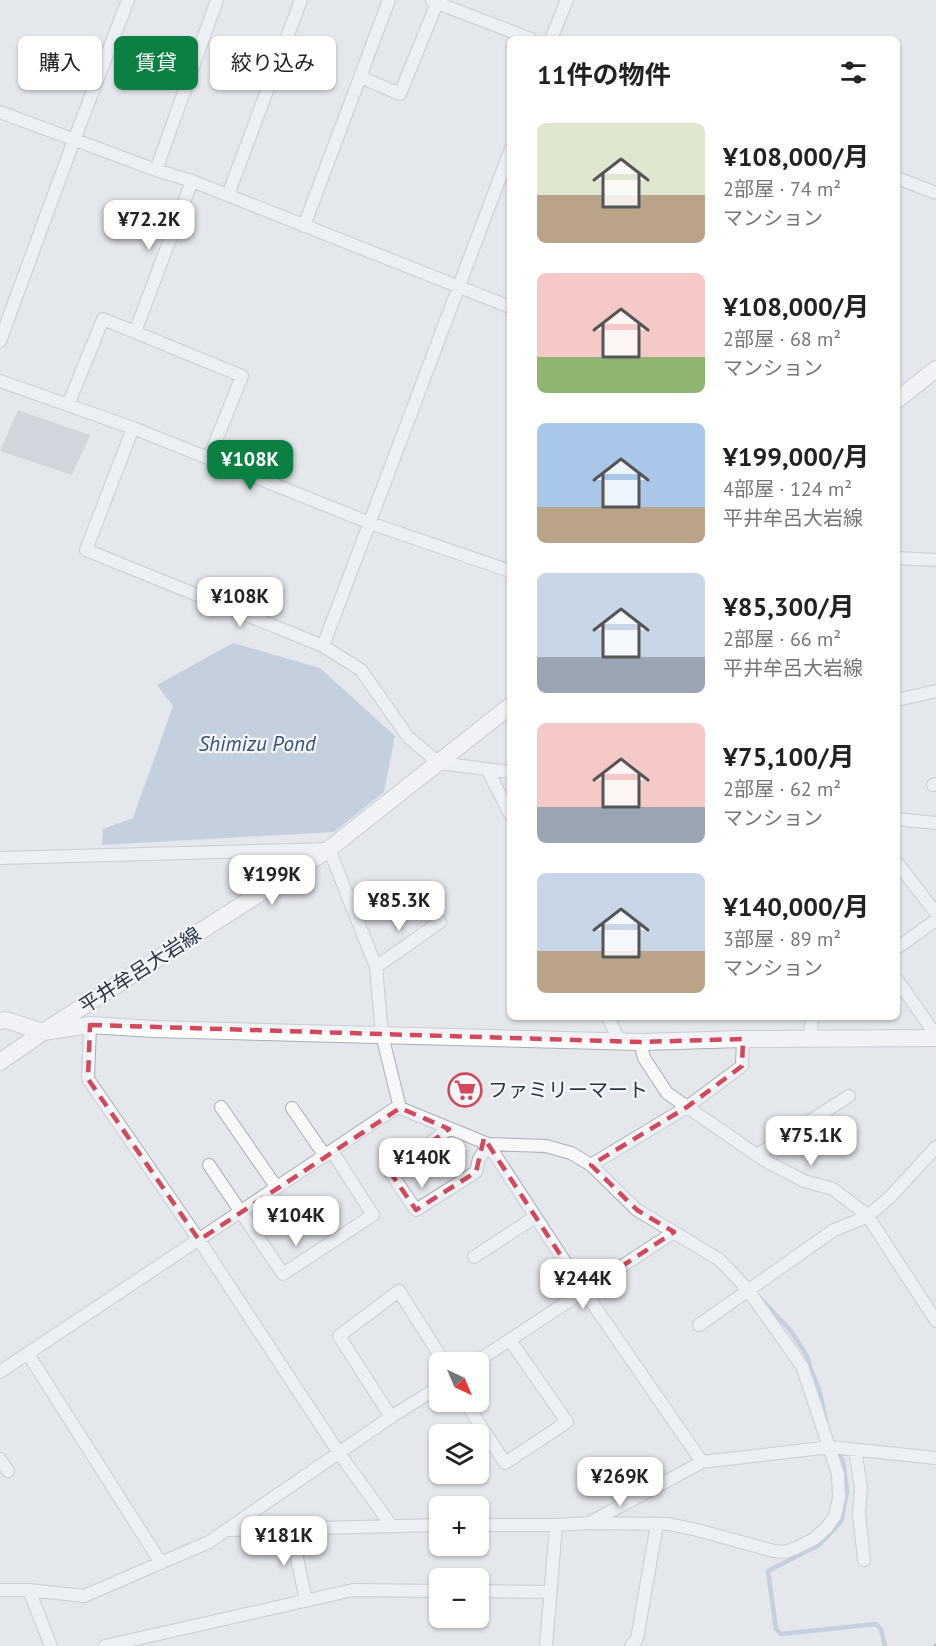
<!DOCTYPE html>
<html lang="ja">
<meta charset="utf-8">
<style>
body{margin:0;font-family:"PT Sans","Noto Sans JP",sans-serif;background:#f2f2f2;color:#222;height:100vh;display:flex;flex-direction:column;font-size:22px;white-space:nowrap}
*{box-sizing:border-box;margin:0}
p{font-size:20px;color:#767676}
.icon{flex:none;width:33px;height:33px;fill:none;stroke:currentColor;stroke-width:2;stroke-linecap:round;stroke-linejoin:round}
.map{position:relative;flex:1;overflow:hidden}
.panel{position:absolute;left:507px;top:36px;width:393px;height:984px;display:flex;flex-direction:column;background:#fff;border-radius:9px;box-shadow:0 2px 4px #0004}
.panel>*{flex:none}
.banner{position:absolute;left:18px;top:36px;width:399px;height:54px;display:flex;gap:12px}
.needle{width:39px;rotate:136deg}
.fabs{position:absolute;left:429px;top:1352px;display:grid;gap:12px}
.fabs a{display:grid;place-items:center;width:60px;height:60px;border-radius:9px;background:#fff;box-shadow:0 2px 4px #0004;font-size:30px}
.price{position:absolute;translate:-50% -51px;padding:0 14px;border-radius:12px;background:#fff;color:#222;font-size:20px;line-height:39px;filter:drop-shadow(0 2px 3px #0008)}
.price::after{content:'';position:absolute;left:50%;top:36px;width:18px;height:14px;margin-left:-9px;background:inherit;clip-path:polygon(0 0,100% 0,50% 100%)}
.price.selected{background:#0b8043;color:#fff}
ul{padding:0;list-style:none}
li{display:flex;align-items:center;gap:18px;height:150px;padding:0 30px}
li span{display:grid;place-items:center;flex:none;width:168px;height:120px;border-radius:9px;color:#555}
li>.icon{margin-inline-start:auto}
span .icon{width:72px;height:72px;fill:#fffc;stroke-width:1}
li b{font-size:26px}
h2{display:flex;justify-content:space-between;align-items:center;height:72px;padding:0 30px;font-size:26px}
.pill{padding:0 21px;border-radius:9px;background:#fff;box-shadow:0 2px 4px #0004;font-size:21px;line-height:54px}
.pill.selected{background:#0b8043;color:#fff}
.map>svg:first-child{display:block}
.water{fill:#9fb4cc}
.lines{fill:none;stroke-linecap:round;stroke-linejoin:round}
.stream{stroke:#9fb4cc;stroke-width:4.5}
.building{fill:#bbc0ca}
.street-casing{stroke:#a9aeb7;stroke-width:14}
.secondary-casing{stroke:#a9aeb7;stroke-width:18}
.street{stroke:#f7f8fa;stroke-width:12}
.secondary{stroke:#fff;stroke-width:16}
.rail{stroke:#7d8696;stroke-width:4.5;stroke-dasharray:3 6;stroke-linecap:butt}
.marked{fill:none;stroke:#d1495b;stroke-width:4.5;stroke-dasharray:12 8;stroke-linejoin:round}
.labels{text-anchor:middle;stroke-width:4.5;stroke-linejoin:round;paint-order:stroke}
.street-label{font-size:20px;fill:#2b3445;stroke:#f4f6f9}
.poi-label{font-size:20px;fill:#2b3445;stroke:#f4f6f9;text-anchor:start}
.water-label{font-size:21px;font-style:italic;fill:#34527a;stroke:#f4f6f9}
</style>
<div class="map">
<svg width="936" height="1646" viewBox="0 0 936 1646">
<rect width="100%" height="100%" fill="#e4e7ec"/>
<path class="water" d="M 233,643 L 320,668 L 395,736 L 384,792 L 334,832 L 102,845 L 103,829 L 133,818 L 173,706 L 157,685 Z"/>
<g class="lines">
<path class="stream" d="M 761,1299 L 791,1331 L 807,1356 L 811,1370 L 819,1389 L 826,1421
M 836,1449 L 843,1461 L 847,1491 L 841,1522 L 819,1545 L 768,1571 L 776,1629 L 781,1634 L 876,1624 L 881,1629 L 885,1646"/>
</g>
<path class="building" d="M 18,410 L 90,435 L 72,475 L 0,451 Z"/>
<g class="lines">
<g class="street-casing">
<path id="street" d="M 432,1 L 531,39
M 551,39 L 567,0
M 360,77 L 400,94 L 437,3
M 0,112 L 156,170 L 192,181 L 510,307
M 156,170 L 217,0
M 897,178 L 936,193
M 228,195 L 301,0
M 304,226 L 389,0
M 135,332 L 192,181
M 0,341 L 74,140 L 128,0
M 0,381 L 133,428 L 370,523 L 510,571
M 68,405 L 103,319 L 242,376 L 209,458
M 133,428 L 86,550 L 323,646 L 361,670 L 408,737 L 439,763 L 510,772
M 897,558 L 936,560
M 323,646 L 510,151
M 897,700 L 936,691
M 487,769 L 510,814
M 933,785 L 936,784
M 897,819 L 936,823
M 0,858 L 329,849 L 376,967 L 382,1035 L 400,1108
M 898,864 L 936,913
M 897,948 L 936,920
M 376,967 L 440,922
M 897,980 L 936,1035
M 608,1017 L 620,1042
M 90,1025 L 88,1079 L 199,1240 L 339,1453 L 391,1525
M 810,1039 L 812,1017
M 640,1042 L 644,1058 L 667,1093 L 764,1160 L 804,1181 L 833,1189 L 867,1215 L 936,1321
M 221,1107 L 277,1188
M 292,1108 L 325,1156
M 449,1129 L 390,1172 L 416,1210 L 476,1172 L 479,1159 L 488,1144 L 584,1291 L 702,1462
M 757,1155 L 849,1096
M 209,1165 L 283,1274 L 373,1215 L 332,1151
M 591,1165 L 687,1107 L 742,1066 L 743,1039
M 474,1257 L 535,1217
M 699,1325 L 834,1230 L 859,1220 L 874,1211 L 892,1195 L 936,1147
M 28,1354 L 161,1563
M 476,1362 L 674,1232
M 0,1372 L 394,1109 L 400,1108 L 488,1144 L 546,1146 L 571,1153 L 591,1165 L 637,1210 L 720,1260 L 748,1290 L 802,1366 L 838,1474 L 839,1497 L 835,1516 L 827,1527 L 814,1539 L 796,1548 L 785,1552 L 774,1551 L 697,1530 L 669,1524 L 590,1523 L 556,1525 L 478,1525
M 466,1401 L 469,1408 L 505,1463 L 567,1422 L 510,1340
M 391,1417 L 339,1336 L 399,1291 L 444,1362
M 855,1450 L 861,1487 L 859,1514 L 864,1560
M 0,1459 L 8,1471
M 591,1522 L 702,1462 L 830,1447 L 936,1458
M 291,1528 L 306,1601
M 228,1530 L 440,1525
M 0,1590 L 29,1590 L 84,1596 L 209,1542 L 391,1417 L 440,1386
M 29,1590 L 51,1646
M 478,1591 L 550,1592
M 105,1646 L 353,1590 L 440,1591
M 546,1646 L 556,1525
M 631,1646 L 637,1639 L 657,1524"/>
</g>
<g class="secondary-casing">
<path id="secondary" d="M 897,400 L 936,369
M 0,1021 L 6,1020 L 43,1032 L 90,1025 L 154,1029 L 640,1042 L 743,1039 L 936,1038
M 0,1062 L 43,1032 L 329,849 L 510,706"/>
</g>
<use href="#street" class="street"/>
<use href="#secondary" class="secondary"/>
<path class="rail" d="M 934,1646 L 936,1646"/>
</g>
<path d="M0 0H936V1646H0ZM 90,1025 L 640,1042 L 743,1039 L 742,1066 L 687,1107 L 591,1165 L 637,1210 L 674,1232 L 584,1291 L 484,1138 L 476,1172 L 416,1210 L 390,1172 L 449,1129 L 400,1108 L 199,1240 L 88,1079 Z" fill="#e4e7ec" fill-opacity=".55" fill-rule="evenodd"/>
<path class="marked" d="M 90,1025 L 640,1042 L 743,1039 L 742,1066 L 687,1107 L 591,1165 L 637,1210 L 674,1232 L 584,1291 L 484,1138 L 476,1172 L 416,1210 L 390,1172 L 449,1129 L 400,1108 L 199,1240 L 88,1079 Z"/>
<defs>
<g id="supermarket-ring" transform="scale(1.725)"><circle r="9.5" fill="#f4f6f9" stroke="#d1495b" stroke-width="1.5"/><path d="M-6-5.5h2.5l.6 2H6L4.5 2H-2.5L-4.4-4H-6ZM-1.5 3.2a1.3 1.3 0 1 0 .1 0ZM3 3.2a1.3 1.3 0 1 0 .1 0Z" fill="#d1495b"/></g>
</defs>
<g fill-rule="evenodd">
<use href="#supermarket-ring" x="465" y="1090"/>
</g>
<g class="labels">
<g class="street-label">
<text transform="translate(140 970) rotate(-33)" y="7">平井牟呂大岩線</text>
</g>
<g class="poi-label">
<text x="488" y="1097">ファミリーマート</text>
</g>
<g class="water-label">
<text x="257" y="751">Shimizu Pond</text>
</g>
</g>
</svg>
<div class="fabs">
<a><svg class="needle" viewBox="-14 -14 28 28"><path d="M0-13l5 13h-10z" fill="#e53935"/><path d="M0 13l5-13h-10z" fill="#767676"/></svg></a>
<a><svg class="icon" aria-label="layers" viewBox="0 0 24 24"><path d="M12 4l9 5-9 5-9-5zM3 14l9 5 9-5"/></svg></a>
<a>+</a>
<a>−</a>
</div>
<b class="price" style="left:149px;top:251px">¥72.2K</b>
<b class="price selected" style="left:250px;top:491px">¥108K</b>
<b class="price" style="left:240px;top:628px">¥108K</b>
<b class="price" style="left:272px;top:906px">¥199K</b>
<b class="price" style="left:399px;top:932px">¥85.3K</b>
<b class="price" style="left:811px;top:1167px">¥75.1K</b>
<b class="price" style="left:422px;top:1189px">¥140K</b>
<b class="price" style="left:296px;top:1247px">¥104K</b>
<b class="price" style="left:583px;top:1310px">¥244K</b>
<b class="price" style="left:620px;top:1508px">¥269K</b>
<b class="price" style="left:284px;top:1567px">¥181K</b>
<div class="banner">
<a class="pill">購入</a>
<a class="pill selected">賃貸</a>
<a class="pill">絞り込み</a>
</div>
<section class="panel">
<h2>11件の物件<svg class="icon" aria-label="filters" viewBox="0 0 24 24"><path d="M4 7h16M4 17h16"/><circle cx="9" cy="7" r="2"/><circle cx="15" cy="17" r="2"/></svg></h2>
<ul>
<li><span style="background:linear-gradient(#dfe7d0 60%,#b9a48a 0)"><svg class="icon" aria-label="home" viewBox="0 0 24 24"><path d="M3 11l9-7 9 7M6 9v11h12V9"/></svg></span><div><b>¥108,000/月</b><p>2部屋 · 74 m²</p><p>マンション</p></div></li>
<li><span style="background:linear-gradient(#f6c9c9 70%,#8fb573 0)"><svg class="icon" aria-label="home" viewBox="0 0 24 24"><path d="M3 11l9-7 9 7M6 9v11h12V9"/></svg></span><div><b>¥108,000/月</b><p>2部屋 · 68 m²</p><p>マンション</p></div></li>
<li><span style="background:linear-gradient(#a9c7e8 70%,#b9a48a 0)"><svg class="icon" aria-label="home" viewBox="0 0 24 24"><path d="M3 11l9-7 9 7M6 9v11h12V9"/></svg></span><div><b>¥199,000/月</b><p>4部屋 · 124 m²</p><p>平井牟呂大岩線</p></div></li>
<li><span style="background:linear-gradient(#c9d6e8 70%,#9aa5b1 0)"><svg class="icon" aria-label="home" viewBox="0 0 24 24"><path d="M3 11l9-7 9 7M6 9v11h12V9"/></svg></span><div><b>¥85,300/月</b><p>2部屋 · 66 m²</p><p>平井牟呂大岩線</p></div></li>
<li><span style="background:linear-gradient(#f6c9c9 70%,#9aa5b1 0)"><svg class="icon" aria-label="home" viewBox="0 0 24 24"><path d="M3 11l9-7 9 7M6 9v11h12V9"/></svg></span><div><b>¥75,100/月</b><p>2部屋 · 62 m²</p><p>マンション</p></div></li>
<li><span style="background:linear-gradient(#c9d6e8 65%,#b9a48a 0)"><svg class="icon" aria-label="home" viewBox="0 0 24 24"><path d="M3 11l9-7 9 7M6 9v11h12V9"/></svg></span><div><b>¥140,000/月</b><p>3部屋 · 89 m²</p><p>マンション</p></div></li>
</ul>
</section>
</div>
